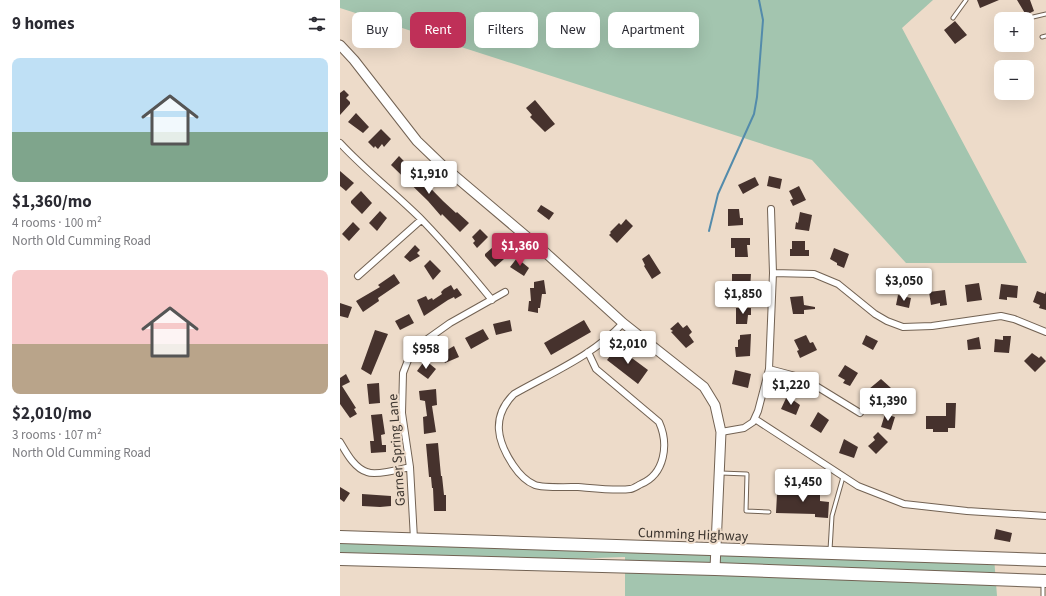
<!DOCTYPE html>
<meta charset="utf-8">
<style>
body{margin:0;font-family:"Source Sans 3",sans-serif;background:#f2f2f3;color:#2b2b33;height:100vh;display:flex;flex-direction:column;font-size:15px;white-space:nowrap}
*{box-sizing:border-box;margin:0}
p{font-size:13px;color:#7c7c81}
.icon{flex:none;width:22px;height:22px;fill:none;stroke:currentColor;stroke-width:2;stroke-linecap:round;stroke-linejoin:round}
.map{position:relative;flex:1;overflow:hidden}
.details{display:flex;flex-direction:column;background:#fff;width:340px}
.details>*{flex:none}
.top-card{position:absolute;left:12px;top:12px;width:380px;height:36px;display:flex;gap:8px}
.tools{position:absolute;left:654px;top:12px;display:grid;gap:8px}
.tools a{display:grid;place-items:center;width:40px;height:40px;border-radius:8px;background:#fff;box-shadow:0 4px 16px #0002;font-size:20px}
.price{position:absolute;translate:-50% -34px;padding:0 9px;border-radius:4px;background:#fff;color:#222;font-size:13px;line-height:26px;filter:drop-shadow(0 1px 2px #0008)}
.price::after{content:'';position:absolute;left:50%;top:24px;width:12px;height:9px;margin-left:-6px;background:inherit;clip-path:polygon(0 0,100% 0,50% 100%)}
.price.current{background:#bf3058;color:#fff}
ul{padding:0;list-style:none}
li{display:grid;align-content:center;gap:8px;height:212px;padding:0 12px}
li span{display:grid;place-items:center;height:124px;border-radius:8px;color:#555}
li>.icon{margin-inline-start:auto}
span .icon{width:72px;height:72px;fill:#fffc;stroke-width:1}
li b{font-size:17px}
h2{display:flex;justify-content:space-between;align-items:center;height:48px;padding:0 12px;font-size:17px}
.chip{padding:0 14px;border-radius:8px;background:#fff;box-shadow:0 4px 16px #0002;font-size:14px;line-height:36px}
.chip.current{background:#bf3058;color:#fff}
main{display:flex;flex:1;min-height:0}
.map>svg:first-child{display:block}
.green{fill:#a3c5af}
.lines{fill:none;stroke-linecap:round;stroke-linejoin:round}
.stream{stroke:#538bab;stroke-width:2}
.building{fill:#46322d}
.lane-casing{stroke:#726253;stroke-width:5}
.street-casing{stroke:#726253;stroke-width:8}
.secondary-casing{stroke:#726253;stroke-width:11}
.highway-casing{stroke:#726253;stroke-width:14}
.lane{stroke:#fff;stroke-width:3}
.street{stroke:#fff;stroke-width:6}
.secondary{stroke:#fff;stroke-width:9}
.highway{stroke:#fff;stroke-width:12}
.labels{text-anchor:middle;stroke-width:4;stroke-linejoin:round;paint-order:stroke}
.street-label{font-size:14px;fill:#3a332d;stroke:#eddbc9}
</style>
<main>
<section class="details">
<h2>9 homes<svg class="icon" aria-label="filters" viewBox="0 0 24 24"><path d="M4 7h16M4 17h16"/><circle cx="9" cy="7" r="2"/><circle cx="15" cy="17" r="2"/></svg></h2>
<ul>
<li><span style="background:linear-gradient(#bfe0f5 60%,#7fa58c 0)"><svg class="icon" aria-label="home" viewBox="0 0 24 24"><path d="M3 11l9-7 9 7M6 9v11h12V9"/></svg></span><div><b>$1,360/mo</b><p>4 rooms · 100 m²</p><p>North Old Cumming Road</p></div></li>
<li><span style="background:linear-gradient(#f6c9c9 60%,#b9a48a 0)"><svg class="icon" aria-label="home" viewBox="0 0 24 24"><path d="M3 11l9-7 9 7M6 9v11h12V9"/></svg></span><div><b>$2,010/mo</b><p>3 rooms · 107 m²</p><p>North Old Cumming Road</p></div></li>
</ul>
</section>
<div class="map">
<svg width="706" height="596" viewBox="0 0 706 596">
<rect width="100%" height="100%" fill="#eddbc9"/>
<path class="green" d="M 0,0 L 593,0 L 562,28 L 687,263 L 566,263 L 472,160 L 0,8 Z
M 0,543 L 285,552 L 654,557 L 657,596 L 285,596 L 285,557 L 166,561 L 0,556 Z"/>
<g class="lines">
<path class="stream" d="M 369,231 L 378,194 L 414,114 L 417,97 L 423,20 L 419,0"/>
</g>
<path class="building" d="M 637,0 L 659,0 L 640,8 Z
M 677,0 L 690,0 L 694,11 L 686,15 Z
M 615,21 L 627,35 L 615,44 L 604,30 Z
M 4,90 L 9,95 L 6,98 L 10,102 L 10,104 L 0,115 L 0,93 Z
M 195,100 L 215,124 L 205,132 L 190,117 L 192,115 L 186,108 Z
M 16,113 L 29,127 L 23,133 L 8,122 Z
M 41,129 L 51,139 L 44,147 L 42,144 L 38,149 L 35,146 L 34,148 L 28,142 Z
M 59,156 L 103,201 L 116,213 L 117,212 L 129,223 L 120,232 L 102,214 L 101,216 L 88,201 L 51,165 Z
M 0,171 L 14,183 L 6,191 L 0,186 Z
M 429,176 L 442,179 L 440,189 L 427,186 Z
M 415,177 L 419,185 L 403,194 L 398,185 Z
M 459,186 L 466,200 L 453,206 L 450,200 L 453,199 L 449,191 Z
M 21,191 L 32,203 L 22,214 L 11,203 L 11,201 Z
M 201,205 L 214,213 L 209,220 L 197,211 Z
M 388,209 L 399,209 L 400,218 L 403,218 L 403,225 L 388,226 Z
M 40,211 L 47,218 L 37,231 L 29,223 Z
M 460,212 L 472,215 L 469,231 L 455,229 L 456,222 L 458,223 Z
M 286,219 L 293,226 L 277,243 L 269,235 L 271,233 L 270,232 L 279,223 L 281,225 Z
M 13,222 L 20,229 L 9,241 L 2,234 Z
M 140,229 L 148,237 L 137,248 L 133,243 L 135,241 L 132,237 Z
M 391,238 L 410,238 L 410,245 L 407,245 L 408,257 L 395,257 L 395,248 L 391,248 Z
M 452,241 L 465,241 L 465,250 L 469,250 L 469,256 L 450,256 L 450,249 L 452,249 Z
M 75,245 L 80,250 L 77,253 L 80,256 L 70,262 L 64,257 Z
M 153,247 L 164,259 L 155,267 L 145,256 L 145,254 Z
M 494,248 L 509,254 L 504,268 L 497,265 L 497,263 L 490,259 Z
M 309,254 L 321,273 L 312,279 L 304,266 L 305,265 L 302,259 Z
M 177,258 L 189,268 L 184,276 L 170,267 Z
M 90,260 L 101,271 L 93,280 L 84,266 Z
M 54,274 L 60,283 L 38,298 L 39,301 L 23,312 L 16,301 L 40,287 L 38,285 Z
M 392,274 L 411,274 L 410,289 L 392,289 Z
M 204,280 L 206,294 L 202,294 L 200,308 L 198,308 L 198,313 L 188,311 L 189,301 L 191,301 L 190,288 L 194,288 L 194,282 Z
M 639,283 L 642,300 L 627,302 L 625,285 Z
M 661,284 L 678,286 L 677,298 L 667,297 L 667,300 L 659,299 Z
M 111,285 L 114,290 L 117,288 L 122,295 L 115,299 L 114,297 L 108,300 L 84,316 L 77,300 L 86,296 L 88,300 L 92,298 L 93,300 L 102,294 L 101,292 L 104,289 Z
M 605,290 L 607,305 L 600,306 L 600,303 L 591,305 L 589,292 Z
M 697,291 L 705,294 L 706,291 L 706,310 L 699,308 L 700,305 L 693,302 Z
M 558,295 L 571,298 L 569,308 L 556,305 Z
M 463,296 L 464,305 L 475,307 L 475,309 L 464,310 L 464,314 L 453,314 L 450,297 Z
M 0,303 L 12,307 L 8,318 L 0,316 Z
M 396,308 L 411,308 L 411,315 L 408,315 L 407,324 L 396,324 Z
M 69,314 L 74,323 L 60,330 L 55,321 Z
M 170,320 L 172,331 L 156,335 L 153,324 Z
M 244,320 L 251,332 L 211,355 L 204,343 Z
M 338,322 L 343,328 L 347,325 L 352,332 L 349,335 L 354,342 L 346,348 L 331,332 L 333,331 L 330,329 Z
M 143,329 L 149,339 L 131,349 L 125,338 Z
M 35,330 L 48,334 L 31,375 L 21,369 Z
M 411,334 L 410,356 L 396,357 L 395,347 L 398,347 L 398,340 L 400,339 L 400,335 Z
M 466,335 L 470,343 L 473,342 L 477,350 L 460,358 L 457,351 L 459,350 L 454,340 Z
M 526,335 L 538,341 L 533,350 L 522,344 Z
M 663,336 L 671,336 L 669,353 L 654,352 L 655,339 L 663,340 Z
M 639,337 L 641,349 L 628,350 L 627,340 Z
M 114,346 L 119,357 L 105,363 L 100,354 Z
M 277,347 L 308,370 L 298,384 L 267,360 Z
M 692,353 L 699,358 L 701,356 L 706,361 L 695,372 L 684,361 Z
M 85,360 L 96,369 L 88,379 L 77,371 Z
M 505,365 L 518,373 L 510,386 L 503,383 L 505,380 L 498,376 Z
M 395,370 L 411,374 L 408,388 L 392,384 Z
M 6,374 L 10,382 L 2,386 L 16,408 L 14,409 L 17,414 L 10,418 L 0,404 L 0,378 Z
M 541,379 L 551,388 L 539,400 L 529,389 Z
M 39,383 L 40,403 L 29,404 L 27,384 Z
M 96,389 L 97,405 L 92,406 L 96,432 L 84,434 L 83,417 L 87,416 L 85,401 L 80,400 L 79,391 Z
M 447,396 L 454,399 L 453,400 L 460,405 L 456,415 L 441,409 Z
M 606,403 L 616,403 L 615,428 L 608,428 L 608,432 L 593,432 L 593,429 L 586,429 L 586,416 L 606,416 Z
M 478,412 L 489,420 L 481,433 L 470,426 Z
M 42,414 L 45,434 L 41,435 L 42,445 L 46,445 L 46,452 L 31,453 L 30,441 L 34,441 L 31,415 Z
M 545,414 L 555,417 L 551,430 L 541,427 Z
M 538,432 L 548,442 L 536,454 L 528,446 L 535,440 L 533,437 Z
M 504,439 L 518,447 L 514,458 L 499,453 Z
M 98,443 L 101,476 L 102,476 L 104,495 L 106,495 L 106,511 L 94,511 L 93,488 L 92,488 L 91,477 L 89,477 L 86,444 Z
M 0,487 L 10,493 L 4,502 L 0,499 Z
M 458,487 L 480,489 L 480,501 L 489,502 L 488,518 L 475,517 L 475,514 L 436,513 L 437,494 L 458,495 Z
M 22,494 L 51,496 L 51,506 L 40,507 L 22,506 Z
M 656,529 L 672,533 L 670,542 L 654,539 Z"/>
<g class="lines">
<g class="lane-casing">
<path id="lane" d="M 693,17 L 706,14
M 613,18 L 626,0
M 702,37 L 706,36
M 381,473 L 407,474 L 406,511 L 429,512
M 490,550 L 492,516 L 503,477
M 703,583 L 703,596"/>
</g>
<g class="street-casing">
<path id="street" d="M 0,143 C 26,171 56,194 83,221 C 107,246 130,273 152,300
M 433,273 L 474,274 L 498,284 L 535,314 L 547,321 L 563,327 L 592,326 L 661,316 L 674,319 L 706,332
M 18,276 L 81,220
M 248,352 L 256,369 L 319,422 C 329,444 325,474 301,484 C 297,486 293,489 290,489 C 277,491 251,488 238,487 C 228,487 203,488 195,485 C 185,481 179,474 173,465 C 157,441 151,417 174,394 C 211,373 254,355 283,323
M 429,369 L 463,378 L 520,413
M 415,419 L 518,486 L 564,504 L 627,511 L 706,516
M 381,432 L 404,428 L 413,422 L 418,411 L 429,369 L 433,273 L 431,209
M 0,442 C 6,452 14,468 27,472 C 36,476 61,469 70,467
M 74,539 L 70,467 L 62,413 L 63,373 L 72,350 L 110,323 L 165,292"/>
</g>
<g class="secondary-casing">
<path id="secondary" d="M 0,45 L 14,60 L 77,141 L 103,166 L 207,254 L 283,323 L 364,387 L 375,405 L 381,432 L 375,569"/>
</g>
<g class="highway-casing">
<path id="highway" d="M 0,537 L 706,560
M 0,559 L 375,569 L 706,581"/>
</g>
<use href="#lane" class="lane"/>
<use href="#street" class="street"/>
<use href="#secondary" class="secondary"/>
<use href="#highway" class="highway"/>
</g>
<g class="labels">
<g class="street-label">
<text transform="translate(56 450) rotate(-94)" y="5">Garner Spring Lane</text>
<text transform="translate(353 534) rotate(2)" y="5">Cumming Highway</text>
</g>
</g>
</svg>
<div class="tools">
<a>+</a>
<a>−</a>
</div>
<b class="price" style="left:89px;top:195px">$1,910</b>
<b class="price current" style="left:180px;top:267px">$1,360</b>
<b class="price" style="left:564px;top:302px">$3,050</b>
<b class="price" style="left:403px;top:315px">$1,850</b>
<b class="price" style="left:288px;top:365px">$2,010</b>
<b class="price" style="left:86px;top:370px">$958</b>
<b class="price" style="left:451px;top:406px">$1,220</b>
<b class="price" style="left:548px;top:422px">$1,390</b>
<b class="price" style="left:463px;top:503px">$1,450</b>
<div class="top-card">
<a class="chip">Buy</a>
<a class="chip current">Rent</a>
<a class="chip">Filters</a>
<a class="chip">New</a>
<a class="chip">Apartment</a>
</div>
</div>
</main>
